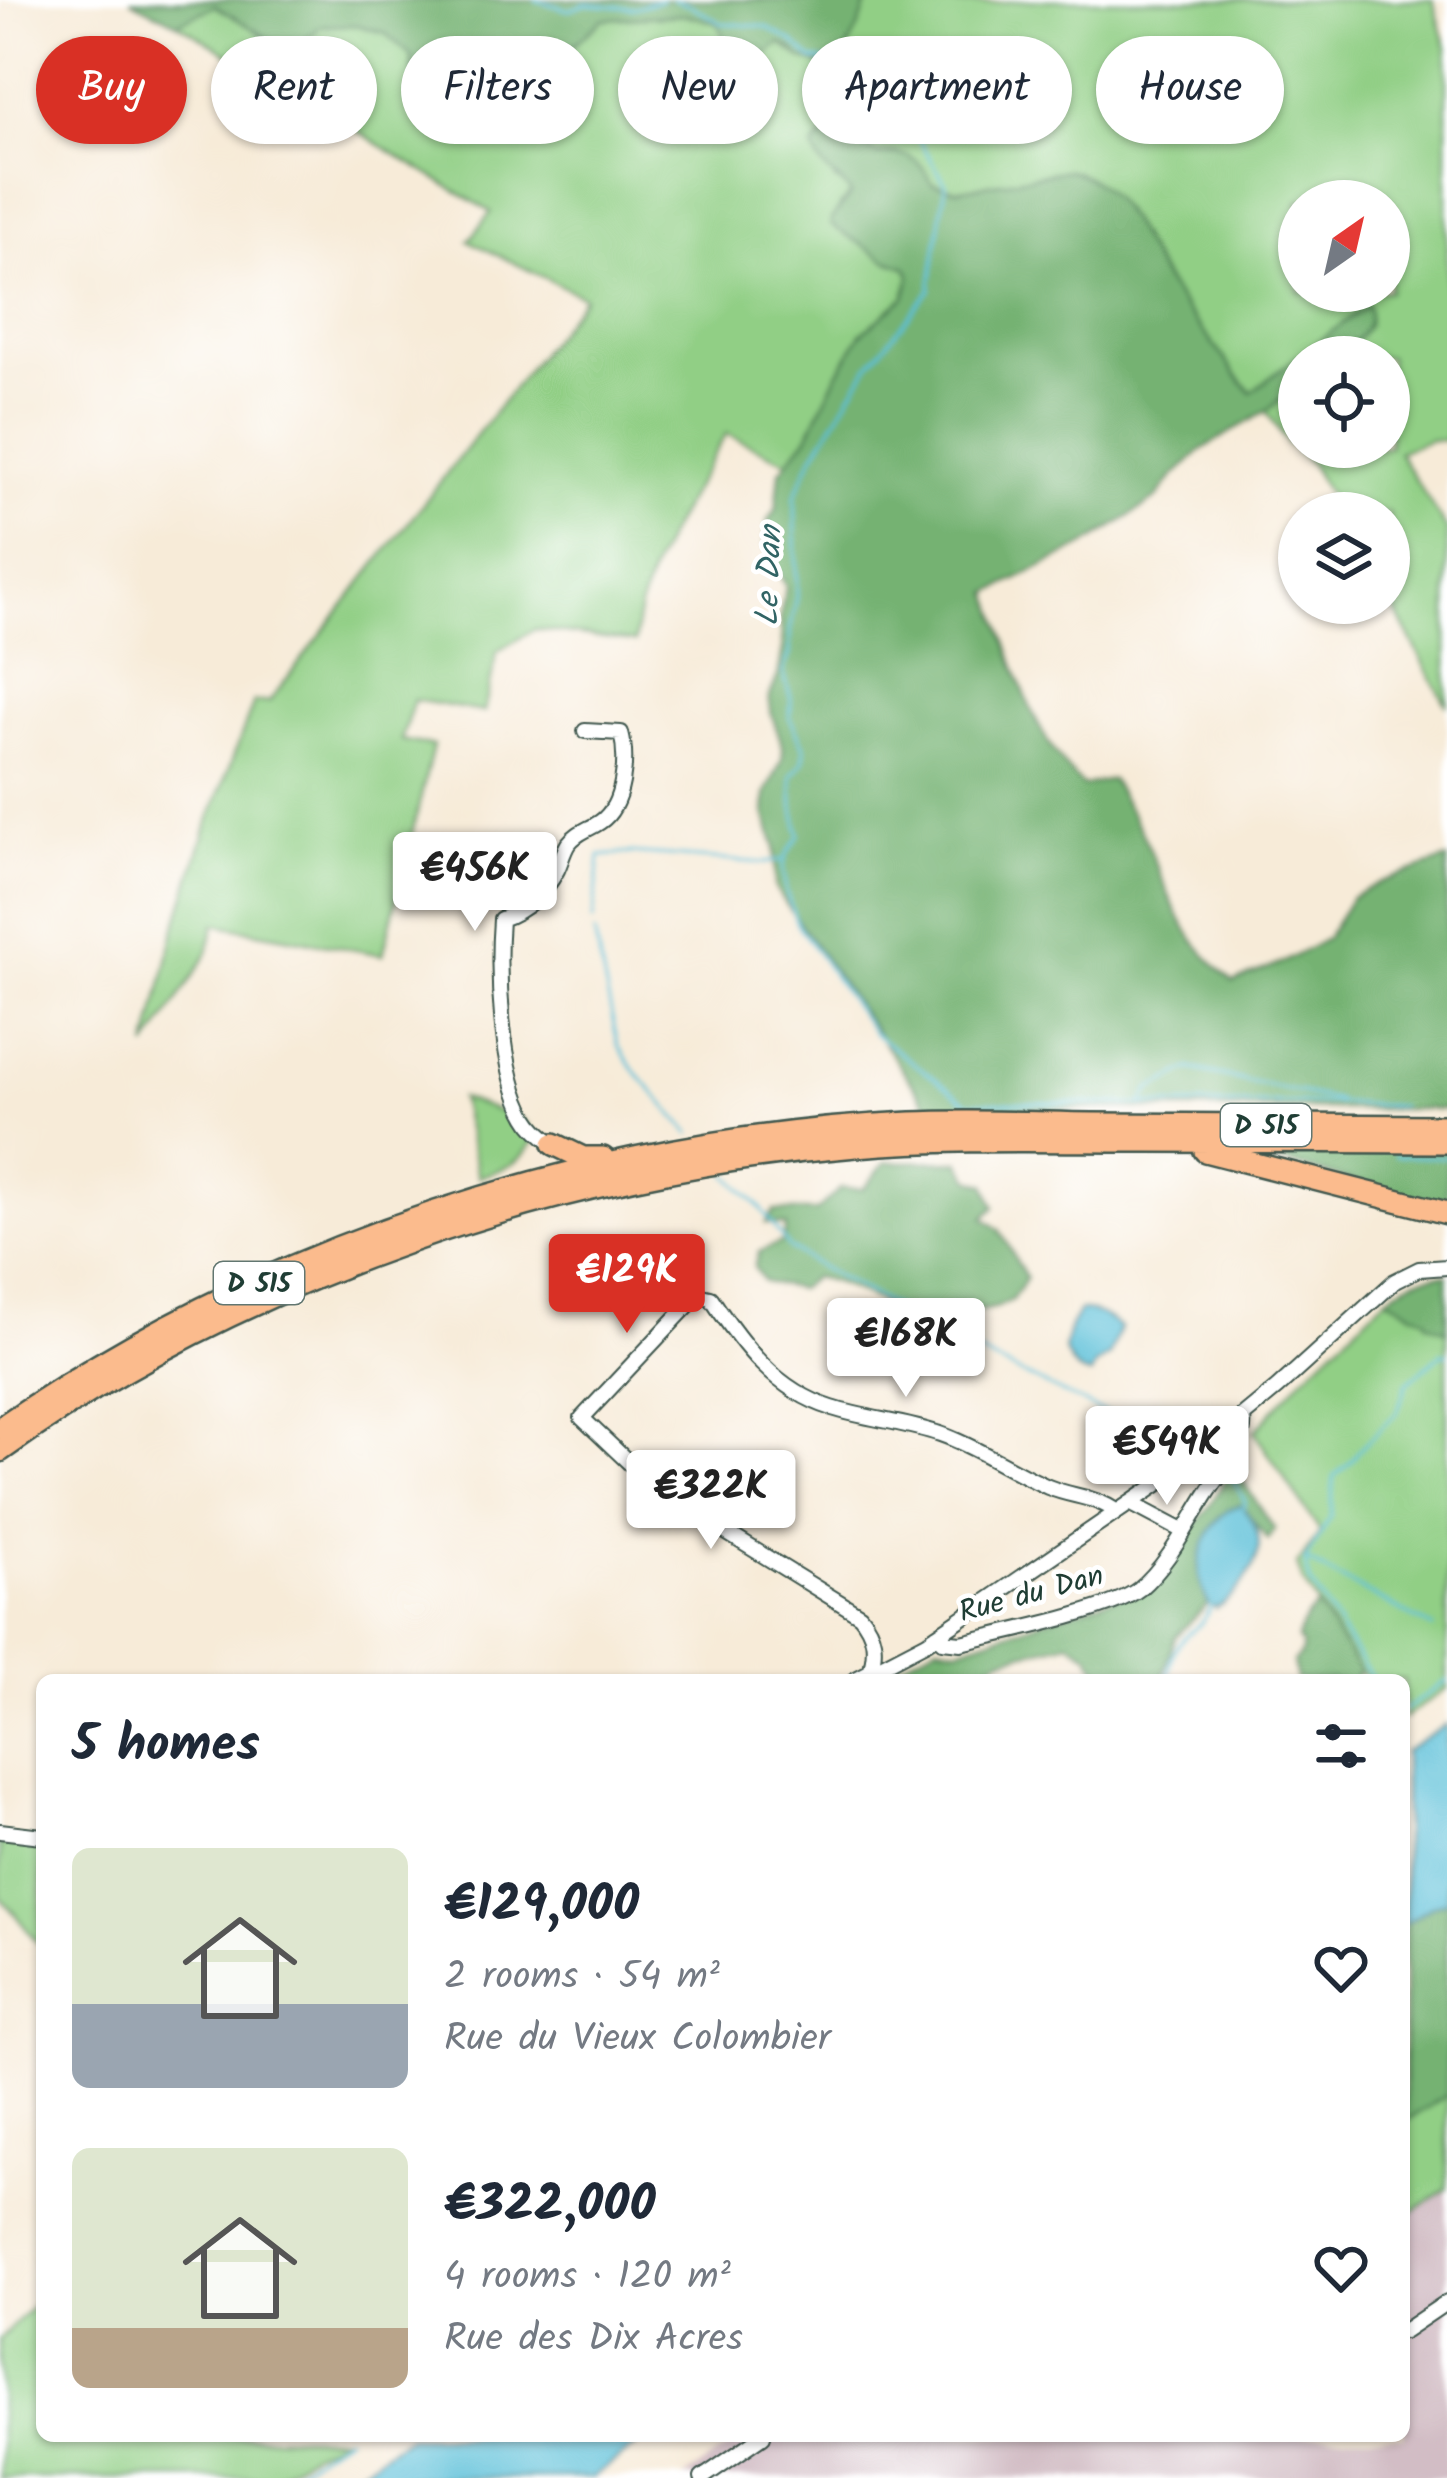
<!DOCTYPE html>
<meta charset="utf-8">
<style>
body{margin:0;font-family:Kalam,sans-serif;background:#f2f2f3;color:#1f2937;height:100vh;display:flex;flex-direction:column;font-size:45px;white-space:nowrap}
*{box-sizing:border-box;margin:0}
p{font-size:39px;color:#747a83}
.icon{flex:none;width:66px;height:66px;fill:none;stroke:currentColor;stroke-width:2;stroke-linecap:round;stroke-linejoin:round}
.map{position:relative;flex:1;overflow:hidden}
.drawer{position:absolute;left:36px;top:1674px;width:1374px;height:768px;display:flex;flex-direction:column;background:#fff;border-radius:18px;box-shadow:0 3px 9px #0004}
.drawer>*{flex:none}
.banner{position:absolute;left:36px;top:36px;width:1377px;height:108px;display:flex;gap:24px}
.needle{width:78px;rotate:34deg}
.tools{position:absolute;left:1278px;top:180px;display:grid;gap:24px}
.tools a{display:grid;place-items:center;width:132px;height:132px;border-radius:50%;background:#fff;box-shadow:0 3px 9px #0004;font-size:60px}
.price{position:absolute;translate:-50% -102px;padding:0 27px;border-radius:12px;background:#fff;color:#222;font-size:39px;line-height:78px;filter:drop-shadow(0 3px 6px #0008)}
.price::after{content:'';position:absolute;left:50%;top:72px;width:36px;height:27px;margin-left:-18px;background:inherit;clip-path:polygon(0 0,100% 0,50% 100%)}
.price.active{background:#d93025;color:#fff}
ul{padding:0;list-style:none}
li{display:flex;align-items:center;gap:36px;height:300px;padding:0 36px}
li span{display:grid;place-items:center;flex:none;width:336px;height:240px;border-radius:18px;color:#555}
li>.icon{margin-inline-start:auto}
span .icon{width:144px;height:144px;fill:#fffc;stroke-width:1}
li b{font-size:51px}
h2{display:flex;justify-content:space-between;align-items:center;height:144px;padding:0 36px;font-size:51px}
.tag{padding:0 42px;border-radius:54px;background:#fff;box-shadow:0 3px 9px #0004;font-size:42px;line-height:108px}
.tag.active{background:#d93025;color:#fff}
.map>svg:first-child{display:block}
.industrial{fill:#d2bdc5}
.green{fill:#91cf85;stroke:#58865c;stroke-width:3;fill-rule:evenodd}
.forest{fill:#74b272;stroke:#4a7853;stroke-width:3}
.water{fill:#5bc0d8;stroke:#3d7e86;stroke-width:3}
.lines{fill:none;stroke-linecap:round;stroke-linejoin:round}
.stream{stroke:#5bc0d8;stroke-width:3}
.minor-casing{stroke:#3f574d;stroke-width:18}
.highway-casing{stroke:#3f574d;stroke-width:26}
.minor{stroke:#fff;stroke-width:14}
.highway{stroke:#fbbb8d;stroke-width:21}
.labels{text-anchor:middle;stroke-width:9;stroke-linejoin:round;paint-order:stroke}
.shield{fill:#fff;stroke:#627771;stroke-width:3}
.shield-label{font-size:27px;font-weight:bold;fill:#1f3d34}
.street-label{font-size:30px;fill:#1f3d34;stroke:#fff}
.water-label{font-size:33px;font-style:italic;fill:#316465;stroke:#fff}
</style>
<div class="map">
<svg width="1447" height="2478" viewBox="0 0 1447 2478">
<rect width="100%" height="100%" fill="#fff"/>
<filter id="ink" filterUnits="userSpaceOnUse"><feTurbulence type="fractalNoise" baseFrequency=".00833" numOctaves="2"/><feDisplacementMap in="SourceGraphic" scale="24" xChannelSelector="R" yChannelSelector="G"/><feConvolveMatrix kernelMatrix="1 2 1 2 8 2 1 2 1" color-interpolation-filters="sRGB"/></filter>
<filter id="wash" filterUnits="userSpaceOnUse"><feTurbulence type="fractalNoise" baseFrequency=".004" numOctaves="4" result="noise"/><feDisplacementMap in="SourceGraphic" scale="48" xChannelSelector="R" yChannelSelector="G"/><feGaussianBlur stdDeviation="2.7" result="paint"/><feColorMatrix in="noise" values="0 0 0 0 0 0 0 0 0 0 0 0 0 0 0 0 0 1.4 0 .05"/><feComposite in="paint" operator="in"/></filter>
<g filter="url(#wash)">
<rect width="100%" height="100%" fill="#f7ebd8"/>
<path class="industrial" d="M 1447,2189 L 1447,2478 L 684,2478 L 745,2436 L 1404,2436 L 1404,2217 Z"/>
<path class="green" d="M 860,0 L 932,0 L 959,5 L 1040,0 L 1433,0 L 1447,48 L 1447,441 L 1431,440 L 1398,452 L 1447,530 L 1447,706 L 1389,599 L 1389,513 L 1339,513 L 1309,462 L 1288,444 L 1266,411 L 1299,384 L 1299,447 L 1389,447 L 1389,357 L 1339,357 L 1368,325 L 1367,306 L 1252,392 C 1240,382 1232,368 1222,356 C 1203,330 1182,307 1165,280 C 1138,240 1120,183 1068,170 L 957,190 L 932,183 L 927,174 L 896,153 L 877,155 L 845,131 L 834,180 L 846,185 L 851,194 L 840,205 L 886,260 L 906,267 L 911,275 L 905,297 L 861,334 L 836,377 L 807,438 L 789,462 L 726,434 C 691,495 638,571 635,642 L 535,629 L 497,652 L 484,712 L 414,700 L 401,740 L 433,746 L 383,955 L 215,924 L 208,953 L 147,1048 L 175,930 L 206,829 L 254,702 L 269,702 L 584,297 L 469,241 L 491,212 L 177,23 L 215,6 L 250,25 L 264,37 L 302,43 L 321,26 L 357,25 L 385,33 L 411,55 L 414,77 L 411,89 L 460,79 L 473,71 L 519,75 C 538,63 539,53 563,54 L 603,19 L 680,15 L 693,16 L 720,24 L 724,39 L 766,55 L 772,47 L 780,43 L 800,58 L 866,6 ZM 1299,201 L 1389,201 L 1389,291 L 1299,291 Z
M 460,1098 L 522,1119 L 528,1125 L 533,1141 C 522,1164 502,1170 478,1177 Z
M 1386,1298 L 1427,1318 L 1427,1322 L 1447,1331 L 1447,1689 L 1404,1718 L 1404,1680 L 1366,1680 L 1303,1582 L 1297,1565 L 1320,1532 L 1254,1432 L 1303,1377 Z
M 0,1842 L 42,1850 L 42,1939 L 38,1943 L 0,1896 Z
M 1447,2095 L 1447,2189 L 1404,2217 L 1404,2122 Z
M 42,2296 L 42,2436 L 344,2437 L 308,2455 L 274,2478 L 0,2478 L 0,2339 Z"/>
<path class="forest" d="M 130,0 L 860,0 L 866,6 C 859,31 849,50 831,69 L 800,58 L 792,49 L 780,43 L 766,55 L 761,72 C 741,76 732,68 720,54 L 720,44 L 724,39 L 719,24 L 693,16 L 680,15 L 603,19 L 563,54 C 539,53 538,63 519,75 C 487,73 470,63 450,94 C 444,104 441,110 431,115 L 422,111 L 411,99 L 414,76 L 411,55 L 385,33 L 357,25 L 321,26 L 302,43 L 280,45 L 215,6 L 177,23 Z
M 829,131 L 845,131 L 877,155 C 907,151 919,156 932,183 L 957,190 L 1068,170 C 1120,183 1138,240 1164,280 C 1182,307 1202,330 1222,355 C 1231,368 1240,382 1251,392 L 1367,305 C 1376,326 1354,343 1339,357 L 1299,357 L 1299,384 L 1266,411 L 1203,449 L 1172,478 L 1156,499 L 1084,546 L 990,593 C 1014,660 1030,736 1083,786 L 1111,779 C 1125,804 1142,829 1152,855 C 1176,913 1185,939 1233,982 L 1284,962 L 1326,939 L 1351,898 L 1381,882 L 1447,859 L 1447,1109 L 930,1109 L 775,888 L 775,846 L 765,813 L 766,794 L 782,760 L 783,747 L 771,713 L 769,698 L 778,676 L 783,649 L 780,617 L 786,587 L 766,546 L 768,521 L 776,510 L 780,471 L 807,438 L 836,377 L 861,334 L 905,297 L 911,275 L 906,267 L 886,260 L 831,225 L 831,220 L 851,194 C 839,174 823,178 813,147 Z
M 1274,1150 L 1447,1150 L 1447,1207 L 1276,1160 Z
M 960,1161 L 971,1179 L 986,1184 L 995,1207 L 984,1218 L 999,1229 L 1026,1278 L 1012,1300 L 998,1307 L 961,1315 L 907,1315 L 837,1283 L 814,1277 L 798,1289 L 764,1282 L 754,1267 L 759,1252 L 783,1241 L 786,1226 L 766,1223 L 774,1211 L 817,1211 L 841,1188 L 863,1189 L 886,1162 Z
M 1447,1274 L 1447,1331 L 1427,1322 L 1426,1318 L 1386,1298 C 1409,1280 1418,1276 1447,1274 Z
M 1231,1469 L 1238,1474 L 1275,1530 L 1268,1540 L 1241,1505 L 1219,1517 L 1203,1551 L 1199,1574 L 1208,1604 L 1175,1637 L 1162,1680 L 1104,1680 L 1089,1654 L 1070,1642 L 1002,1658 L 982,1670 L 955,1676 L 934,1680 L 870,1680 C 893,1667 915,1658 937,1644 L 959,1648 L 1153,1585 L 1210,1506 Z
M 1317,1606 L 1360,1671 L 1353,1680 L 1296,1680 L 1293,1662 L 1302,1652 L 1301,1644 L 1297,1639 C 1301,1624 1307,1617 1317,1606 Z
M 1447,1901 L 1447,2095 L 1404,2122 L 1404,1925 C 1418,1916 1431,1903 1447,1901 Z"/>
<path class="water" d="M 1079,1311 C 1097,1310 1107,1317 1120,1328 L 1109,1356 L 1095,1366 L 1091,1375 C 1075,1373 1071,1364 1064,1349 L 1070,1326 Z
M 1241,1505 C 1263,1532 1265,1551 1245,1580 C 1237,1592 1228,1602 1216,1608 L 1208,1604 C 1205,1595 1200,1584 1199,1576 C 1196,1551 1216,1509 1241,1505 Z
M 1447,1724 L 1447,1901 C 1430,1903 1418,1916 1404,1925 L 1404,1752 Z
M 409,2436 L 650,2436 L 593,2478 L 347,2478 Z"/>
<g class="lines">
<path class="stream" d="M 536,0 L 569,10 L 586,4 L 633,8 L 662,0
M 673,0 L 692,6 L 721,23 L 766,27 L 793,42 L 812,60 L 838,62 L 857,81 L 882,87 L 891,106 L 910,125 L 946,184 L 930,290 L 869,365 L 812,458 L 795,496 L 797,597 L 790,631 L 790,654 L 783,671 L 791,699 L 790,718 L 805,749 L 803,762 L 792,776 L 794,809 L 800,835 L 787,854 L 783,867 L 786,892 L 797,924 L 873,1033 L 967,1102 L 1175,1105 L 1339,1103 L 1400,1106
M 593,920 L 600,856 L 630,853 L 766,863 L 782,860
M 594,933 L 618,1045 L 635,1071 L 691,1134
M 1144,1102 L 1150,1090 L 1190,1069 L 1339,1101
M 1395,1156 L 1447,1157
M 728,1175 L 761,1208 L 789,1248 L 824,1269 L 996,1362 L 1096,1409 L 1145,1425 L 1188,1449
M 1208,1461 L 1217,1466
M 1231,1477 L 1245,1501 L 1243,1507
M 1307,1561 L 1433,1628
M 1168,1680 C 1170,1668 1172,1650 1181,1641 C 1196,1623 1202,1631 1212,1602
M 1373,1680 L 1310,1582 L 1305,1560 L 1331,1516 L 1334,1476 L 1352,1461 L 1359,1450 L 1397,1413 L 1407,1383 L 1443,1353 L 1447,1354
M 1404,1710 L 1447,1681
M 284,2478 L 346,2436"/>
</g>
</g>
<g filter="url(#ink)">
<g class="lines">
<g class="minor-casing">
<path id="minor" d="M 554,1144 C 544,1137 533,1128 527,1117 C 500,1072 497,972 501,919 C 526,910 544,895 557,870 C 561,862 563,852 568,844 C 577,832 588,830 600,822 C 624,806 628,759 621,733 L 585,731
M 1130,1503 L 1183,1531
M 937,1635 L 942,1641 L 961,1643 C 1001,1633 1110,1612 1139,1589 C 1169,1564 1188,1523 1209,1491 C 1223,1470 1247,1443 1243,1417
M 870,1672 C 877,1649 875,1633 860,1615 L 659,1491 L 582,1418 L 693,1300 L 702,1296 L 711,1298 C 742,1345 776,1391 832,1408 C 867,1419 905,1422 940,1434 C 978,1447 1011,1471 1048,1487 C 1072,1497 1096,1496 1117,1512
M 854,1680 L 927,1642 L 1174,1473 L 1277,1388 L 1395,1281 L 1419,1269 L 1447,1267
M 0,1831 L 42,1836
M 1404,2331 L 1447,2302
M 702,2478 L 763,2436"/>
</g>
<g class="highway-casing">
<path id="highway" d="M 554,1144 L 583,1158 L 603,1158
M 1205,1151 L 1447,1213
M 0,1428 C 264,1245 590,1138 911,1123 C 971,1120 1032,1123 1093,1124 C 1211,1125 1329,1125 1447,1126
M 0,1451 C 243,1277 559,1170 856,1146 C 953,1138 1050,1141 1147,1141 C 1247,1142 1347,1142 1447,1142"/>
</g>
<use href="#minor" class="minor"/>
<use href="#highway" class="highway"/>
</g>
</g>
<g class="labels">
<g class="shield">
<rect x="1221" y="1104" width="90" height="42" rx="9"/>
<rect x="214" y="1262" width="90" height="42" rx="9"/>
</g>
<g class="shield-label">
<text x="1266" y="1134">D 515</text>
<text x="259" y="1292">D 515</text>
</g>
<g class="street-label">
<text transform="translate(1031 1593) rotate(-15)" y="10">Rue du Dan</text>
</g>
<g class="water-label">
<text transform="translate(767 576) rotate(-88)" y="12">Le Dan</text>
</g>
</g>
</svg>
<div class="tools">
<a><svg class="needle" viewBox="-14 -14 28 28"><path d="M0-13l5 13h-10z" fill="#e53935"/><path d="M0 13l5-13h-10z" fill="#747a83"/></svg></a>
<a><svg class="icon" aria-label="locate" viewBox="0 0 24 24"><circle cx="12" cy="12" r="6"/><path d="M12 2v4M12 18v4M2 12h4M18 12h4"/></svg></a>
<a><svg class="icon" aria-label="layers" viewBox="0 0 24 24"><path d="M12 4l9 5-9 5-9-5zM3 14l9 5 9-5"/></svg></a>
</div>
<b class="price" style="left:475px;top:934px">€456K</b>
<b class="price active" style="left:627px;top:1336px">€129K</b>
<b class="price" style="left:906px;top:1400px">€168K</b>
<b class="price" style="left:1167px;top:1508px">€549K</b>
<b class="price" style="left:711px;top:1552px">€322K</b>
<div class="banner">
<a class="tag active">Buy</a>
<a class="tag">Rent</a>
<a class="tag">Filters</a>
<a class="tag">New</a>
<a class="tag">Apartment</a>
<a class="tag">House</a>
</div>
<section class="drawer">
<h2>5 homes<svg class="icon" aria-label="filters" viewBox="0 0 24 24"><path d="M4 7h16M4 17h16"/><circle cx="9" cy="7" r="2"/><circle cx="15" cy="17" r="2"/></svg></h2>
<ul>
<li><span style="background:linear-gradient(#dfe7d0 65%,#9aa5b1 0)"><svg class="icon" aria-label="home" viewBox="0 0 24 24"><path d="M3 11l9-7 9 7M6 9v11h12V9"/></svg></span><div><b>€129,000</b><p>2 rooms · 54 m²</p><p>Rue du Vieux Colombier</p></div><svg class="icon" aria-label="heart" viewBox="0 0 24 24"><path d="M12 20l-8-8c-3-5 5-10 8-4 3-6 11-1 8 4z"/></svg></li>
<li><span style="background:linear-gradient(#dfe7d0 75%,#b9a48a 0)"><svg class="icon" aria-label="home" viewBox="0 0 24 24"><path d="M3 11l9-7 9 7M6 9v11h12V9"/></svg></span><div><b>€322,000</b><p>4 rooms · 120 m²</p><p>Rue des Dix Acres</p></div><svg class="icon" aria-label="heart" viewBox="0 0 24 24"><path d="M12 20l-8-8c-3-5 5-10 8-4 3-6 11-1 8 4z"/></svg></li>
</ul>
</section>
</div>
